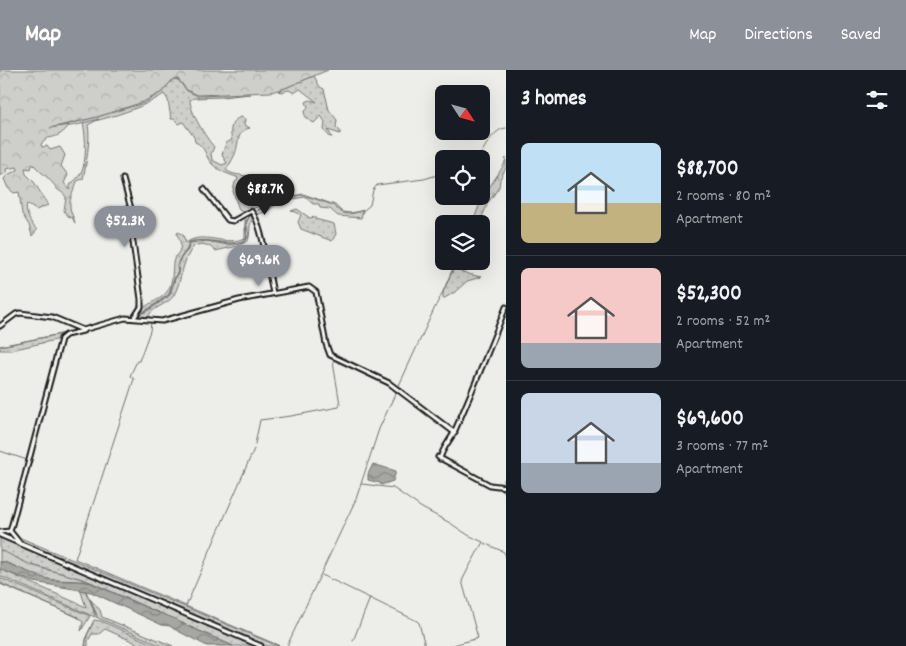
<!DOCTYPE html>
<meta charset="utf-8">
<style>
body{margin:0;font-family:Dekko,sans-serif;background:#242831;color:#f1f3f6;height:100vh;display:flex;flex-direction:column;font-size:19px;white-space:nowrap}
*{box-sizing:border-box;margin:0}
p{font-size:16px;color:#9ea1a6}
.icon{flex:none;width:28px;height:28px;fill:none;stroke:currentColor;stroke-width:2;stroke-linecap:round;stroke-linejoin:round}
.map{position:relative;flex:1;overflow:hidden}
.side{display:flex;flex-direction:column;background:#171b24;width:400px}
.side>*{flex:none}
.needle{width:32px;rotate:126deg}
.fabs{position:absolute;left:435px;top:15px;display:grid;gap:10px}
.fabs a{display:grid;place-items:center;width:55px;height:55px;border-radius:8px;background:#171b24;box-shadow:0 5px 20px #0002;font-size:25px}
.price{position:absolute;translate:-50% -42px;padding:0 11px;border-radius:18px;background:#8c9099;color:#fff;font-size:16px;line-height:32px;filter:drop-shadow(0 1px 2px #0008)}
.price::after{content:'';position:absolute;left:50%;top:30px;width:15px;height:11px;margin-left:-8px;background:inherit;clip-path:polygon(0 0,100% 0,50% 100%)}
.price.active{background:#222;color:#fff}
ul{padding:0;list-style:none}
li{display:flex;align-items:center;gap:15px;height:125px;padding:0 15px}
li+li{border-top:1px solid #363941}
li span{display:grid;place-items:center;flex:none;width:140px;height:100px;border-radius:8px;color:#555}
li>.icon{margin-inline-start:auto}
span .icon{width:60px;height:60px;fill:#fffc;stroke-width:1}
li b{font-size:21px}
h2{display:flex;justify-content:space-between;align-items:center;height:60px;padding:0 15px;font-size:21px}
header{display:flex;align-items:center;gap:30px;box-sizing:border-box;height:70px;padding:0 25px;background:#8c9099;color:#fff}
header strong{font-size:24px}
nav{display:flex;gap:28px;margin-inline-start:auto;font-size:18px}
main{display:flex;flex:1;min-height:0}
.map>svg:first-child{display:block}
.grass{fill:url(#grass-dots);stroke:#757574}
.forest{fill:url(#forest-crowns);stroke:#757574}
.wetland{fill:url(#wetland-marsh);stroke:#757574}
.water{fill:url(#water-waves);stroke:#6f6f6d}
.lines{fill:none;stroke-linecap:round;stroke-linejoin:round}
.stream{stroke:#6f6f6d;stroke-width:1}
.minor-casing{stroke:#1c1c1c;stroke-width:7}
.minor{stroke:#f6f6f2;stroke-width:3}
</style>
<header>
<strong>Map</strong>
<nav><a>Map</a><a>Directions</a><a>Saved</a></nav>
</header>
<main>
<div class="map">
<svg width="506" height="576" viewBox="0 0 506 576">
<defs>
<pattern id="grass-dots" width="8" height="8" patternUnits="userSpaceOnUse" patternTransform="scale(1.25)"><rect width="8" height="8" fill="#cececb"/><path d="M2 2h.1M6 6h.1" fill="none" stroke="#b0b0ae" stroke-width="1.8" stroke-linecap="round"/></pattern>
<pattern id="forest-crowns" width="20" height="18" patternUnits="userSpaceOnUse" patternTransform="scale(1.25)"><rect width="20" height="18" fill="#cececb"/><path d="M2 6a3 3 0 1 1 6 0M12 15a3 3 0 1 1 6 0" fill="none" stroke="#b0b0ae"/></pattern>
<pattern id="wetland-marsh" width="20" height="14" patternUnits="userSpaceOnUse" patternTransform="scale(1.25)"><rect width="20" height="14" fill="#cececb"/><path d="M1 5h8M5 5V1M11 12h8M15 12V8" fill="none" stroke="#b0b0ae"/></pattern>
<pattern id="water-waves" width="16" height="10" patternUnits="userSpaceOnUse" patternTransform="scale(1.25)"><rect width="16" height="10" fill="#a6a6a3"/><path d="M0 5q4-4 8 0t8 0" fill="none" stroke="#868684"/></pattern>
</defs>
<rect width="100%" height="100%" fill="#edede9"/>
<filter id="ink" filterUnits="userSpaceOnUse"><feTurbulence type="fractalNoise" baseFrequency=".02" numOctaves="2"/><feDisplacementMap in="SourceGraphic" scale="10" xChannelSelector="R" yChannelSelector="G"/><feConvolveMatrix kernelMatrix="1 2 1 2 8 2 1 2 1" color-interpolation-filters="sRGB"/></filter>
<g filter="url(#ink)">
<path class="grass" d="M 314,6 L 320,17 L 324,19 L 329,40 L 337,50 L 336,57 L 340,61 L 340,64 L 328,60 L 332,67 L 330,67 L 324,60 L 325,52 L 321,46 L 314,53 L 307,49 L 304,43 L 308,37 L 306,32 L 310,30 L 317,32 L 300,19 L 294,23 L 289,20 L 281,22 L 278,21 Z
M 173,9 L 178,10 L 187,21 L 198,26 L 250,24 L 222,27 L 194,28 L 190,30 C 190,42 206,68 214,77 L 211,84 L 212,90 L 222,95 L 227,93 L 222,85 L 226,73 L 232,70 C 229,60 231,50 241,47 L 245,49 L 244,55 L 250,58 C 235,61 240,75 234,86 C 232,91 229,95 226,100 C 234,107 249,104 259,109 L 263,118 L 264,131 L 261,135 L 244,143 L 239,140 L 233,121 L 235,112 L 238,110 L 237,107 C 229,105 218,100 212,94 C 205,87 206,76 195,72 L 194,67 L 183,52 L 179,54 L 174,49 L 171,49 L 168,30 L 164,24 C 135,43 85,55 50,59 L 97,47 L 144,33 L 162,22 Z
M 506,88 L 506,98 L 500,109 L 499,117 L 488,133 L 479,154 L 472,154 L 479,136 L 487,125 L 487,121 L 504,95 Z
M 300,125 C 304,125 331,134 334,136 C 338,140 341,143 347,144 C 352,144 358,142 363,141 L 361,148 L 338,146 L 330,139 L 320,138 L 319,134 L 313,134 L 305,127 L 293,129 L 288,132 L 277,133 L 268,141 L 255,145 L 255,142 L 272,132 Z
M 297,139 L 310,148 L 315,147 L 315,149 L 334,154 L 336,164 L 332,171 L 301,159 L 298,152 L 301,145 L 296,142 L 291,141 Z
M 251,144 L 253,144 L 254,146 C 248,154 251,163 248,171 L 238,176 L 215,181 C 209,174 202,173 194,176 C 181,192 183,208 174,225 C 169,234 155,236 149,245 L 150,250 L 137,248 L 138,245 L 148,241 L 170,225 L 175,209 L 178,204 L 179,192 L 182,186 L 188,180 L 190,173 L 207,171 L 228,175 L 245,172 L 249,165 L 246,153 Z
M 245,150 L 247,150 L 245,156 L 247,167 C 239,180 207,166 189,172 L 187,179 L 179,190 L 177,196 L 178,202 L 174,209 L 169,224 L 147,240 L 138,243 C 146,233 158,232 166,223 C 173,215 172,202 173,193 C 173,188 179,184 180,179 C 182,174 179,169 177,164 L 178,162 L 183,165 L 186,173 C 202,160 226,177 245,168 Z
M 454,198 L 468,204 L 481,207 L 467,211 L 455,222 L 443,229 L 443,222 Z
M 76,261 L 58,266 L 60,267 L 60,269 L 11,280 L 0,280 L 0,276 Z
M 14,464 L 23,469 L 278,576 L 265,576 L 243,567 L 20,471 Z
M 0,466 L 258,576 L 233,576 L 86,510 L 28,494 L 0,480 Z
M 0,499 L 86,537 L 80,519 L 85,521 L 92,534 L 95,547 L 0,506 Z
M 0,508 L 90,546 L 81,561 L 83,552 L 77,547 L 0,513 Z
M 90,529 L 100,540 L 102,547 L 173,576 L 162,576 L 96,547 L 97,545 Z
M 94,550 L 101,551 L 157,576 L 143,576 L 105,559 L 99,564 L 92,564 L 88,571 L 88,576 L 85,576 L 87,565 Z"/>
<path class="forest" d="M 0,0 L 328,0 L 285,18 L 271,22 L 198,25 L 187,20 L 178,9 L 173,9 L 162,22 L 143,32 L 97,47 L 50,58 L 69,55 C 64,63 57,67 48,68 L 41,74 L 42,77 L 47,76 L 50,80 L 60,77 L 65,85 L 61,96 L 68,105 L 64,113 L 70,120 L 70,115 C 74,111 78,108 81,103 C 87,93 86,64 83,53 L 99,49 L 88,55 C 91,67 86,96 83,109 L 77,111 C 75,120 69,127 70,136 C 70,143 74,147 75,153 L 72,147 L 70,148 L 64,141 C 64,137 66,131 66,128 C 65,123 60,122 57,119 C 51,109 42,104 34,95 L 32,95 L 31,99 L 25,98 L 26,104 L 34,112 L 48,135 L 36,140 L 27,134 C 24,142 31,154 37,160 L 32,166 L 29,155 L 22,144 L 19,122 L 14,123 L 8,118 L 4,109 L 7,105 L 18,100 L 17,97 L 6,99 L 7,102 L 0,106 Z"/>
<path class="wetland" d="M 0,480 C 10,484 19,490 29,494 C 52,503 75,504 97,516 C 81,508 65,512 48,509 C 31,506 16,495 0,491 Z"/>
<path class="water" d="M 373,394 L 396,401 L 393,411 L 381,415 L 380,413 L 368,410 L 368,404 Z
M 0,491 C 15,495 29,503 44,508 C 59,513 76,509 91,513 L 154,541 L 176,549 L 181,553 L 233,576 L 207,576 L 174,559 L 170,556 L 162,555 L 91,522 L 34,512 L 4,501 L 0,499 Z"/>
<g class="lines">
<path class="stream" d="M 478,89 C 484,79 493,59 506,58
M 256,141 L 274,130 L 303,124 L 335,135 L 342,142 L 351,143 L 364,140 L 370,135 L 373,120 L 377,115 L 424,109 L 444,103
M 139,244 L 148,240 L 169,225 L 174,208 L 178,202 L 179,191 L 187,180 L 189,173 C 207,164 235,183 247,168 L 246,153 L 250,144
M 114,250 L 133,245
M 151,252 L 150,261 L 139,291 L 137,291 L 130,306 L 134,309 L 75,489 L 280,576
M 0,276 L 76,261
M 255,374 L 260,350 L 291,346 L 339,337 L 340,334 L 333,292
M 0,381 L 27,390
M 362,414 L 393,418 L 422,438 L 450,453 L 468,465 L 483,472 L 468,499 L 462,511 L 478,568 L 450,576
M 501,415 L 506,407
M 500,419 L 506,424
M 484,473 L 504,482 L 506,487
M 322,505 L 417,551 L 419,553 L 425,576
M 0,514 L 78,547
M 86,521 L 96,545
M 186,536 L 254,379
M 353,571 L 370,528
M 85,576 L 87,565 L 93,553
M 287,576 L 356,429 L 379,359 L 436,235 C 443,224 447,211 453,198"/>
<g class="minor-casing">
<path id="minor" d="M 123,109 L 134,150 L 131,158 L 141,229 L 141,237 L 134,248
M 204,119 L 228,150 L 233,151 L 251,141 C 262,151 269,206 273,223
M 0,256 L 16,244 L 20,243 L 52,247 L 83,260 L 125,248 L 162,251 L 239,230 L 309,217 L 316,222 L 326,274 L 330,285 L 389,313 L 455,363
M 438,387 L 490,415 L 506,417
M 440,389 C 442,378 452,369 456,358 C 474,318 490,277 506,237
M 10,461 L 19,472
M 0,462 L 10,461 L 11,458 L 61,269 L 66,265 L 83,261
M 0,465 L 261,576"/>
</g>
<use href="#minor" class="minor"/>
</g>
</g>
</svg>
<div class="fabs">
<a><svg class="needle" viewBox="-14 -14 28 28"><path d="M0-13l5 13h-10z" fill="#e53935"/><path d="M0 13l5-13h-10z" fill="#9ea1a6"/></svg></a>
<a><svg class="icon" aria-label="locate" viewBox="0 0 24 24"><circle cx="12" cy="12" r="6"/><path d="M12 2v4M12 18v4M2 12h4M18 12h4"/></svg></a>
<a><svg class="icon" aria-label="layers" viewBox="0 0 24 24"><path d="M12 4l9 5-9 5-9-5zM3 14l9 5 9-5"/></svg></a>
</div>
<b class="price active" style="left:265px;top:146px">$88.7K</b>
<b class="price" style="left:125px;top:178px">$52.3K</b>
<b class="price" style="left:259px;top:217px">$69.6K</b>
</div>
<section class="side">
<h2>3 homes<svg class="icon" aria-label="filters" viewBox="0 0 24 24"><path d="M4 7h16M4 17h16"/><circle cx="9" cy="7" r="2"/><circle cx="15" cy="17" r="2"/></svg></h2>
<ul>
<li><span style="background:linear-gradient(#bfe0f5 60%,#c2b280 0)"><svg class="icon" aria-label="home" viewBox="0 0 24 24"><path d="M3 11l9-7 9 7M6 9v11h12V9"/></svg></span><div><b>$88,700</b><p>2 rooms · 80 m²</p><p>Apartment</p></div></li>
<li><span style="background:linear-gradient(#f6c9c9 75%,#9aa5b1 0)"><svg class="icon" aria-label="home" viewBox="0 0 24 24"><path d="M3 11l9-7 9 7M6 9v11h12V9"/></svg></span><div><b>$52,300</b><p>2 rooms · 52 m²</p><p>Apartment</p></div></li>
<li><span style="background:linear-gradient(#c9d6e8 70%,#9aa5b1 0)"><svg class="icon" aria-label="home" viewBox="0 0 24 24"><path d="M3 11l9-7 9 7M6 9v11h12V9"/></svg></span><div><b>$69,600</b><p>3 rooms · 77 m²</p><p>Apartment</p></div></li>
</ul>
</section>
</main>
